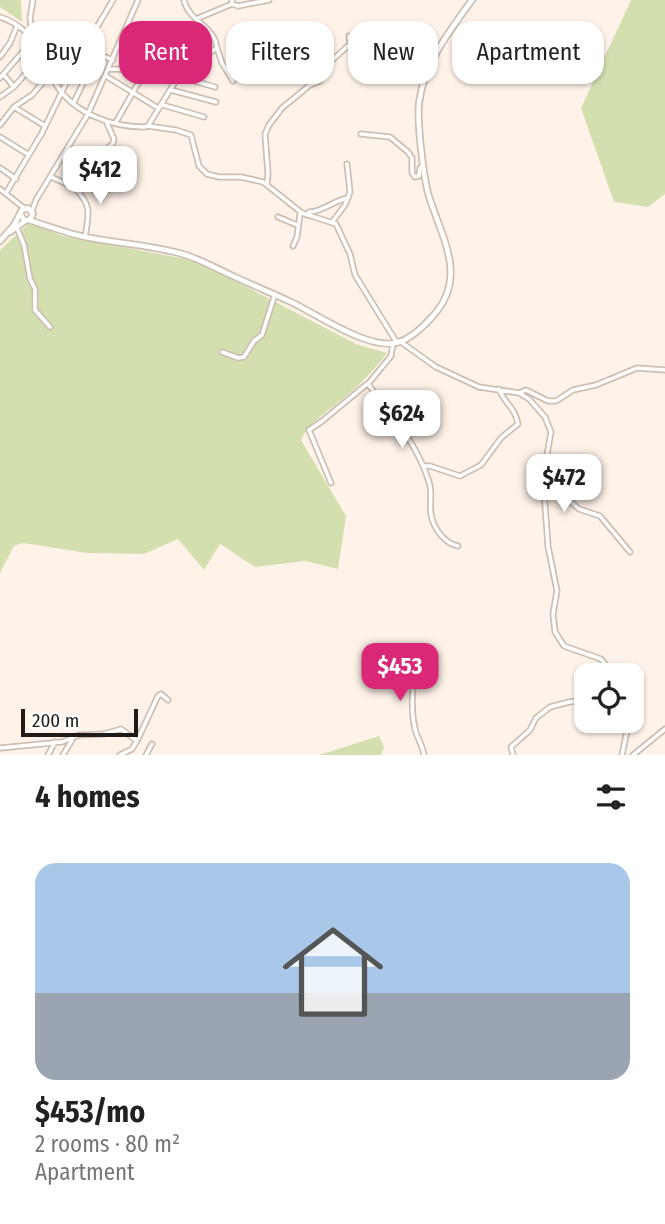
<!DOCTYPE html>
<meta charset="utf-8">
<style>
body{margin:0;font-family:"Fira Sans Condensed",sans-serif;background:#f2f2f2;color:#222;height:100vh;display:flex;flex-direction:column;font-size:26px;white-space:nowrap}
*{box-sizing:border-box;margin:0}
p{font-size:23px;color:#767676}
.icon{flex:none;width:38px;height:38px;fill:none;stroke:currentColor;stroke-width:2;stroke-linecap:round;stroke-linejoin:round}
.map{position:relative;height:755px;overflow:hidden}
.details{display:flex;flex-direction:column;background:#fff;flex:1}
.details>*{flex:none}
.top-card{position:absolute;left:21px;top:21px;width:623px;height:63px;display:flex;gap:14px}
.fabs{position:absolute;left:574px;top:663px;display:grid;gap:14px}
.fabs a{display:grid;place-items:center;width:70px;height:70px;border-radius:14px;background:#fff;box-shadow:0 2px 5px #0004;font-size:35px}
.scale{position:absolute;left:21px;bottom:18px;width:117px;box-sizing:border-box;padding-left:7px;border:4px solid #201b16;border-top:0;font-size:19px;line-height:24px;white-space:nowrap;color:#201b16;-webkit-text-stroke:5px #fff;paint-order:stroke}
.price{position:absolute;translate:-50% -60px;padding:0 16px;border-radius:14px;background:#fff;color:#222;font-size:23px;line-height:46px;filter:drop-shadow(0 2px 4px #0008)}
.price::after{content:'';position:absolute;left:50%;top:42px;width:21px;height:16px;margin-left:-10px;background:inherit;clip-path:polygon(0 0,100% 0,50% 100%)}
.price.active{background:#db2777;color:#fff}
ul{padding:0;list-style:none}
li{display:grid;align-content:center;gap:14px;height:371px;padding:0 35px}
li span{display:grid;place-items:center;height:217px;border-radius:21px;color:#555}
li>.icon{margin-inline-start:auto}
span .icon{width:126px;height:126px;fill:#fffc;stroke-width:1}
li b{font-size:30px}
h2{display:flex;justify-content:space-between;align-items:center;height:84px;padding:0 35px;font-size:30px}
.chip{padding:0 24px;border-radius:21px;background:#fff;box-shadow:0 2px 5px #0004;font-size:24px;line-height:63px}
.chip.active{background:#db2777;color:#fff}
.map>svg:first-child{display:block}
.green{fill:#d3dfaf}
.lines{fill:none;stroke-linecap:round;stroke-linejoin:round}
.minor-casing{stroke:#cebfb3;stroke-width:7}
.tertiary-casing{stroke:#cebfb3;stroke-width:8}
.minor{stroke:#fff;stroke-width:3.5}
.tertiary{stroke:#fff;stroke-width:4.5}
</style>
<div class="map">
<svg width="665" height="755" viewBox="0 0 665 755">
<rect width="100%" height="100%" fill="#fff3e9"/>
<path class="green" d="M 0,0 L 21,0 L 22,22 L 0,7 Z
M 631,0 L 665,0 L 665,194 L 648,207 L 614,202 L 581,108 Z
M 29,223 L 63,236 L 197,261 L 356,344 L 387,353 C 375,369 361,384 345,397 C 329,411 310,421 301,440 L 346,516 L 338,569 L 305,561 L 255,567 L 220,544 L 204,570 L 178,539 L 144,554 L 87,553 L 23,543 L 14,546 L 0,573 L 0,250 Z
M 379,736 L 384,747 L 381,755 L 319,755 Z"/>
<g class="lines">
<g class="minor-casing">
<path id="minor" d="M 232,4 L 238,6 L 269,0
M 0,17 C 18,22 41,43 48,60 C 51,69 52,79 57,86 C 75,114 113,127 144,127 L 148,126 L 181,72 L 186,67 L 217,48 C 215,26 188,21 184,0
M 196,19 L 232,4 L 232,0
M 94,32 L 113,0
M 122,39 C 149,53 175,34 200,22
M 217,48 L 222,63 L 233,81
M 0,57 L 10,43 L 17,26
M 110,69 L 140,70 L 144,73 L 116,122
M 4,75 L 14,87
M 106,76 L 158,108
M 180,77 L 215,87
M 0,78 L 33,40 L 30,18 L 33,0
M 171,90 L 216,102
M 0,97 L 14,87 L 44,52
M 74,102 L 98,53
M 163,105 L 204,117
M 14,107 L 45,126
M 0,125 L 14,107 L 32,95 L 52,72
M 148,126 L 176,130 L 191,135 L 199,166 L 207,174 L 219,177 L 241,177 L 263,182 L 302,213 L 336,224 L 350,254 L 355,275 L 397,343
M 361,134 L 390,137 L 408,152 L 412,158 L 412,173 L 415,177 L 419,176 L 420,168 L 423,166
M 0,137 L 29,155
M 0,168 L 16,179
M 51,177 L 74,187 L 101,173
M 88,180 L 92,189 L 100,193 L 111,188 L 116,182 L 109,168 L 98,159
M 267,184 L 268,174 L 265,134 L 269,125 L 282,108 L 310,85 L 320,81 L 328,64 L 350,44 L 349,36
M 70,185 L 113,143 L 114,139 L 106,121
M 75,188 C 92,206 89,213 85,237
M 0,189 L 24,208
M 6,193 L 42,133 L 83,48 L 113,60
M 32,211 L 36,200 L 88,114 L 138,0
M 307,215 L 309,212 C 323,212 334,200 348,198
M 278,217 L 297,225
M 333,221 L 345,205 L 350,192 L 347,164
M 17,228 L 24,245 L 30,279 L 35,289 L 35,310 L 50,327
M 293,246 L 297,237 L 300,214 L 303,213
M 401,342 L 436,367 L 479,387 L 519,393 L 529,399 L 545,417 L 551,432 L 543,478 L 548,546 L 557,591 L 553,614 L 555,632 L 564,646 L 601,659 L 615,676
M 393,344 L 391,356 L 368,384 C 392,416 417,443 429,482 C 433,493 429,503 431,514 C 433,528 445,544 458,546
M 222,352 L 238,358 L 244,357 L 254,341 L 262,335 L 275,294
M 519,393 L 526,390 L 548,401 L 556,401 L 573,390 L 596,385 L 637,368 L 665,370
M 548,457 L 549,474 L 558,491 L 579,509 L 600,516 L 630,552
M 424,466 L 430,466 L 460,476 L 481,465 L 501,438 L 518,424 C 515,407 504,403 499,389
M 331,483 L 309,430 L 321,422 L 367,384
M 419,651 C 414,676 409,703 415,729 C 417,738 423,746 424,755
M 137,741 L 158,696 L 161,694 L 168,700
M 0,748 L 62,742 L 79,735 L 104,734 L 121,729 L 137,741 L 132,749 L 120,755
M 48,755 L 55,742
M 63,755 L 72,740
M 146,755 L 152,744
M 513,755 L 511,747 L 530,730 L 536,718 L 550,707 L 569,702 L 586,700
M 622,755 L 629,721
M 633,755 L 665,729"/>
</g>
<g class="tertiary-casing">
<path id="tertiary" d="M 29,220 C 48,226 66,233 85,237 C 116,243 149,245 179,253 C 199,258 215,268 233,276 C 252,285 272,293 291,302 C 317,314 370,352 399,342 C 412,338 423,327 432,317 C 470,277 440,235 428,193 C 423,173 417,122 419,103 C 424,63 449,32 472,0
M 10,232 L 25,221
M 0,241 L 14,225 L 22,210 L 28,208 L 33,214 L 30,219 L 25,221 L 20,214"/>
</g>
<use href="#minor" class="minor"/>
<use href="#tertiary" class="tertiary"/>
</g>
</svg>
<div class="fabs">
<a><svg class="icon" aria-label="locate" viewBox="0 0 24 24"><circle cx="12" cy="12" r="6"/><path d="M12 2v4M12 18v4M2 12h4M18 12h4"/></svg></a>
</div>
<div class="scale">200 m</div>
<b class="price" style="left:100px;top:206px">$412</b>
<b class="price" style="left:402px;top:450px">$624</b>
<b class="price" style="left:564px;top:514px">$472</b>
<b class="price active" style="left:400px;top:703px">$453</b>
<div class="top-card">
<a class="chip">Buy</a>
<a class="chip active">Rent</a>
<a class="chip">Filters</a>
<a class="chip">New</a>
<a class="chip">Apartment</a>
</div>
</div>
<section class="details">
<h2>4 homes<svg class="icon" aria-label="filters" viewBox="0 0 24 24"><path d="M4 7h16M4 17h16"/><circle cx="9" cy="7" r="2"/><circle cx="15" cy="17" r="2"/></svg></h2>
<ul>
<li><span style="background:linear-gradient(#a9c7e8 60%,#9aa5b1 0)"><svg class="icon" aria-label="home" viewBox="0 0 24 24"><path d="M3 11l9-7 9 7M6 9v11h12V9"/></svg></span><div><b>$453/mo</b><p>2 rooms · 80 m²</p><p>Apartment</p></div></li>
</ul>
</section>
